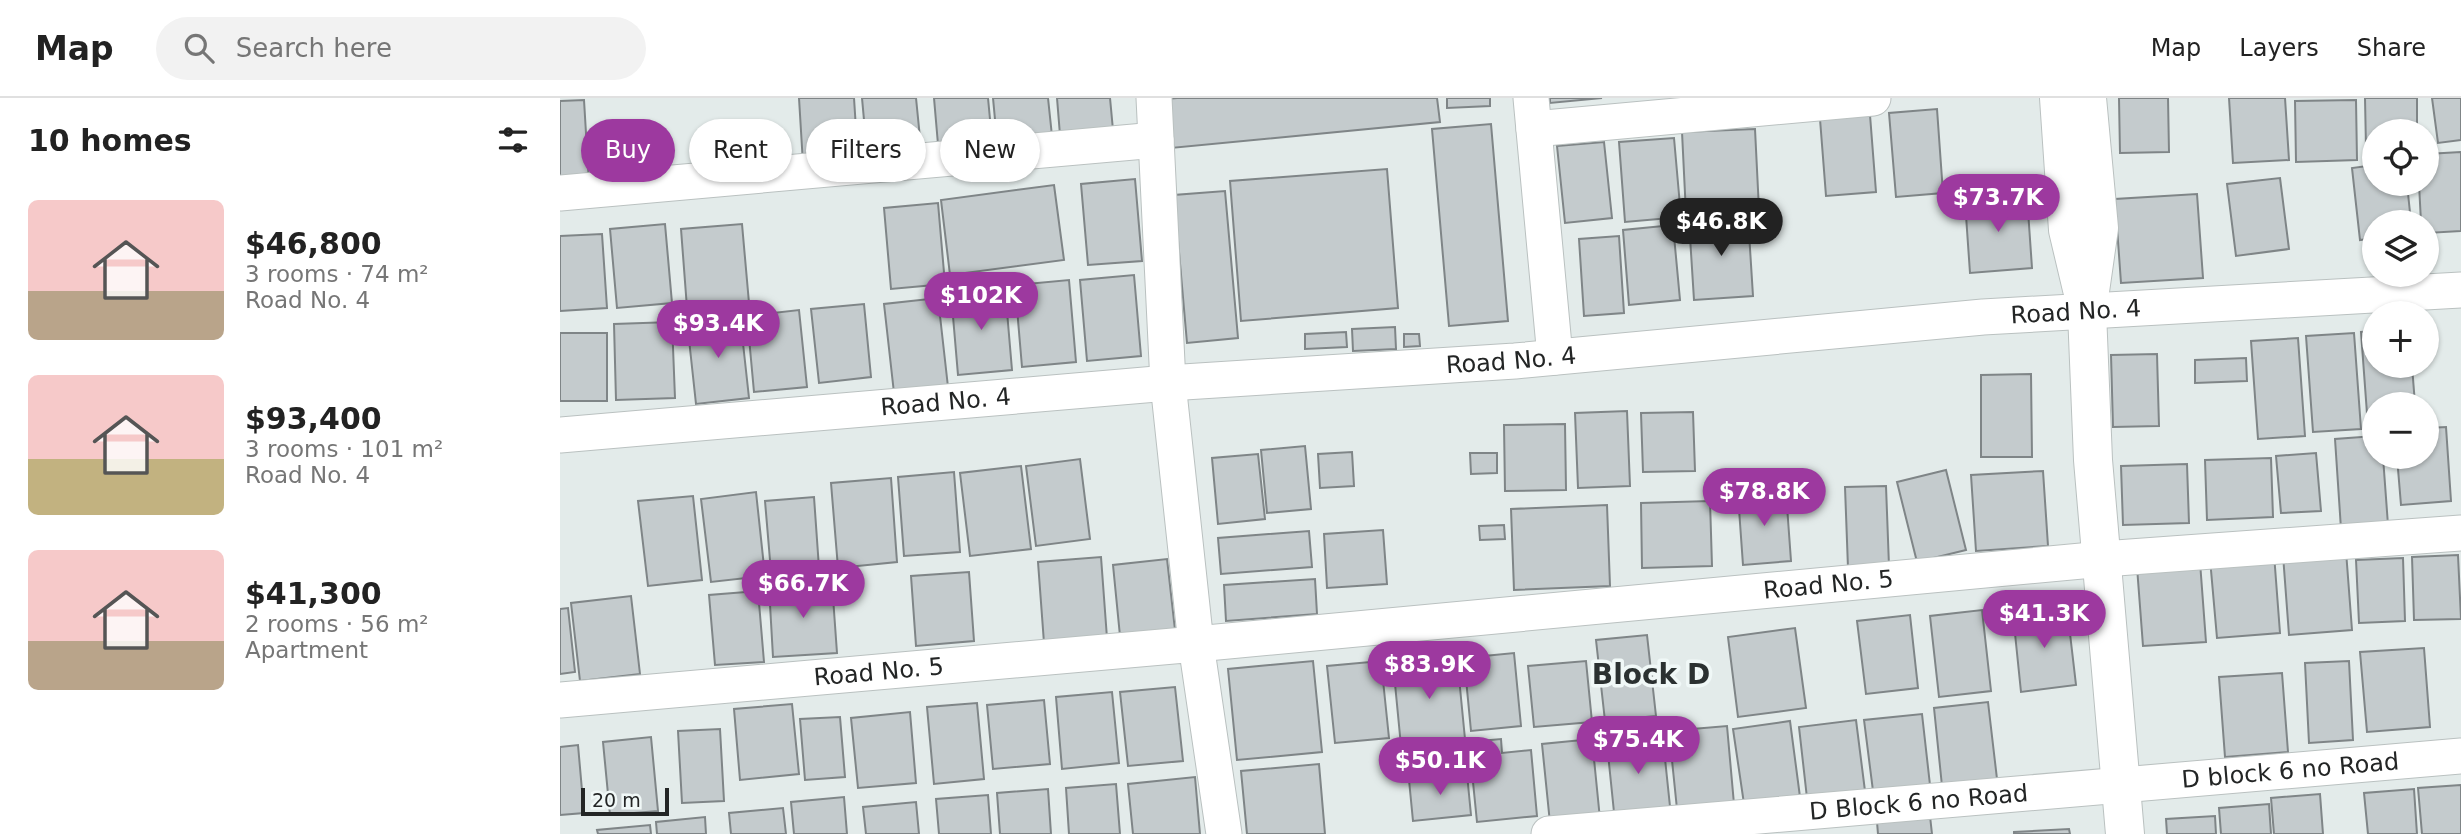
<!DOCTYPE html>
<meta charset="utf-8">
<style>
body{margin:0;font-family:"DejaVu Sans",sans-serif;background:#f2f2f2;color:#222;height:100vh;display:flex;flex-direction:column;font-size:26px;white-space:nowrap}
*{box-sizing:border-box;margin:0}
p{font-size:23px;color:#767676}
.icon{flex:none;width:38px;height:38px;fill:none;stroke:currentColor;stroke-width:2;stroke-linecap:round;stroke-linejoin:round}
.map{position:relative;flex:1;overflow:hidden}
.side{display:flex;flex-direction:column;background:#fff;width:560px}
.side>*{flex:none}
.guide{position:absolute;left:21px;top:21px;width:665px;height:63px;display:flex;gap:14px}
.fabs{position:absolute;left:1802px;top:21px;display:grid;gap:14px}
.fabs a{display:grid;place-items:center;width:77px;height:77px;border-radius:50%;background:#fff;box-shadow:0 2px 5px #0004;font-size:35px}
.scale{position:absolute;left:21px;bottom:18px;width:88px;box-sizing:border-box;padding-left:7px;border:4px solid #232525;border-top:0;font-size:19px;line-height:24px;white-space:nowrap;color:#232525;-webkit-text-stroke:5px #f0f8f7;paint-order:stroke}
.price{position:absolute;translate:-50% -60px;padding:0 16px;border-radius:24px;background:#9d399f;color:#fff;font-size:23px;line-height:46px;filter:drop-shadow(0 2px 4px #0008)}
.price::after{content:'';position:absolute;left:50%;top:42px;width:21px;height:16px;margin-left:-10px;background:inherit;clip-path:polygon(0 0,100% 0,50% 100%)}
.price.on{background:#222;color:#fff}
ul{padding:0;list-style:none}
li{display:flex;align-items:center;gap:21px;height:175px;padding:0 28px}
li span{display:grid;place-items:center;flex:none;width:196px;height:140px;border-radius:10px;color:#555}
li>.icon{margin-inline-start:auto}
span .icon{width:84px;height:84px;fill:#fffc;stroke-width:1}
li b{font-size:30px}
h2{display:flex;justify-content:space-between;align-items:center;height:84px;padding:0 28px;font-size:30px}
.chip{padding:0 24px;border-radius:32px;background:#fff;box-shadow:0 2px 5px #0004;font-size:24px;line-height:63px}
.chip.on{background:#9d399f;color:#fff}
header{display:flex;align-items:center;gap:42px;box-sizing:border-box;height:98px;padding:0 35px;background:#fff;border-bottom:2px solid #e0e0e0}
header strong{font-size:33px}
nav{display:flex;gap:38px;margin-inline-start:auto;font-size:24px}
.search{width:490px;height:63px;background:#f2f2f2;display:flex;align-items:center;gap:18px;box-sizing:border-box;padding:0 24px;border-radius:38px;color:#767676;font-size:26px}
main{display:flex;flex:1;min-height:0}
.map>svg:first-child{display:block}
.building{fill:#c4cbcd;stroke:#7f8587;stroke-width:2}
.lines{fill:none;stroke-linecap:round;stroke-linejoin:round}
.minor-casing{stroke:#bac1c0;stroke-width:37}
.tertiary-casing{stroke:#bac1c0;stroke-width:40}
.minor{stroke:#fff;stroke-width:35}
.tertiary{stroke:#fff;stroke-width:38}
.labels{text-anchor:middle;stroke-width:7;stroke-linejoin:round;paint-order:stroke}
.street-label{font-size:24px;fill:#232525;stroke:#f0f8f7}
.quarter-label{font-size:28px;font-weight:bold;fill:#2b3131;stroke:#f0f8f7}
</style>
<header>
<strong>Map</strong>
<div class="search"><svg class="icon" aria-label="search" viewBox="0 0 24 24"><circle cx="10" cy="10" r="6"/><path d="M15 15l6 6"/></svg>Search here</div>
<nav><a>Map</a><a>Layers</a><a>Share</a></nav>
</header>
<main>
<section class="side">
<h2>10 homes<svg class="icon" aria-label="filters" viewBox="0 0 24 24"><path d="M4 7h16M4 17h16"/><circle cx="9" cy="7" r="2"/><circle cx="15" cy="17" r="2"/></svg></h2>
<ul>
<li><span style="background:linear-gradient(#f6c9c9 65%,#b9a48a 0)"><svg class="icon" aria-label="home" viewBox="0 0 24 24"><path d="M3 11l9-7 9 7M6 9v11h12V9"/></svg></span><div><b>$46,800</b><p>3 rooms · 74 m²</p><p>Road No. 4</p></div></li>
<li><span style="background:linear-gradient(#f6c9c9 60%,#c2b280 0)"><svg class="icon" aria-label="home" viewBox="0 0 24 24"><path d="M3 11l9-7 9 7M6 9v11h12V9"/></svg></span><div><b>$93,400</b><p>3 rooms · 101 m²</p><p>Road No. 4</p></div></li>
<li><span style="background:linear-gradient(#f6c9c9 65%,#b9a48a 0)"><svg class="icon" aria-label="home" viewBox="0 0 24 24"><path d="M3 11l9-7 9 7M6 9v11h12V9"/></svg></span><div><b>$41,300</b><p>2 rooms · 56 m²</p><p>Apartment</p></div></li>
</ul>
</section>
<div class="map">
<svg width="1901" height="736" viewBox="0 0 1901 736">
<rect width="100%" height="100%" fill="#e3ebea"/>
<path class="building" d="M 239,0 L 294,0 L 298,62 L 243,66 Z
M 302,0 L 356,0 L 361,50 L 307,55 Z
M 374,0 L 428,0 L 433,53 L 379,58 Z
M 433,0 L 488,0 L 492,38 L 437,43 Z
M 497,0 L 550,0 L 553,32 L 500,37 Z
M 617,0 L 877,0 L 880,24 L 611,50 L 606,1 Z
M 887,0 L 930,0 L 930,8 L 887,10 Z
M 990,0 L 1042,0 L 990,5 Z
M 1559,0 L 1608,0 L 1609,54 L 1560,55 Z
M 1669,0 L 1725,0 L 1729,62 L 1673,65 Z
M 1805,0 L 1857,0 L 1857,33 L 1815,33 L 1815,50 L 1806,50 Z
M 1872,0 L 1901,0 L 1901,42 L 1878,45 Z
M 24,2 L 29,85 L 0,86 L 0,3 Z
M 1796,2 L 1797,62 L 1736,64 L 1735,3 Z
M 1377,11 L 1383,95 L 1336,99 L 1329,15 Z
M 1310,17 L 1316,94 L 1266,98 L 1260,21 Z
M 931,26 L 948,223 L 889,228 L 872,31 Z
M 1195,31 L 1199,112 L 1126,116 L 1122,34 Z
M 1114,40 L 1121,119 L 1065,124 L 1059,44 Z
M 1044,44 L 1052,120 L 1005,125 L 997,48 Z
M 1901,54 L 1901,133 L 1867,135 L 1867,124 L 1861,124 L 1859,86 L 1867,86 L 1867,56 Z
M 1815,67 L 1815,86 L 1847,86 L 1851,124 L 1815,124 L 1815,140 L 1800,142 L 1792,70 Z
M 827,71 L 838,210 L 681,223 L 670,83 Z
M 1720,80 L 1729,151 L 1676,158 L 1667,86 Z
M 575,81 L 582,163 L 528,167 L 521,86 Z
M 494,87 L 504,162 L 390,177 L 381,102 Z
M 665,93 L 678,240 L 627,245 L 614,97 Z
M 1637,96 L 1643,180 L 1561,185 L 1555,101 Z
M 1467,98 L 1472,170 L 1410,175 L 1405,103 Z
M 378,105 L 385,186 L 331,191 L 324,110 Z
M 1188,119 L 1193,198 L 1134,202 L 1129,123 Z
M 105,126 L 112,205 L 57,210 L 50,131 Z
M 182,126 L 189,205 L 127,210 L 121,131 Z
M 1113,127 L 1120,202 L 1069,207 L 1063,132 Z
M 42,136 L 47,210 L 0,213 L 0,138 Z
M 1059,138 L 1064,215 L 1024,218 L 1019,141 Z
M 574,177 L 581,258 L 527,263 L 520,182 Z
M 509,182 L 516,264 L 462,269 L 455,187 Z
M 445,190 L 452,272 L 398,277 L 391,195 Z
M 378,200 L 388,289 L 334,295 L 324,206 Z
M 304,206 L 311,279 L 259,285 L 251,211 Z
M 239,212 L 247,289 L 194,294 L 187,218 Z
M 180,218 L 189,300 L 136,306 L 127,223 Z
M 112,224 L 115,300 L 56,302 L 54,226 Z
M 835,229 L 836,251 L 793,253 L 792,231 Z
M 1815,233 L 1815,268 L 1852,268 L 1855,306 L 1815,306 L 1815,328 L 1808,329 L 1801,234 Z
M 786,234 L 787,249 L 745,251 L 745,236 Z
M 0,235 L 47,235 L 47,303 L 0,303 Z
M 1794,235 L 1801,331 L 1753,334 L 1746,238 Z
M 844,236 L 859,236 L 860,248 L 844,249 Z
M 1738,240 L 1745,338 L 1698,341 L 1691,243 Z
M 1597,256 L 1599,328 L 1553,329 L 1551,257 Z
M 1686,260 L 1687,283 L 1635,285 L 1635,262 Z
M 1471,276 L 1472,359 L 1421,359 L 1421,277 Z
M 1067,313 L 1070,388 L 1018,390 L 1015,315 Z
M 1133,314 L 1135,373 L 1083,374 L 1081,315 Z
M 1005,326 L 1006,392 L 945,393 L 944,327 Z
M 1886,329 L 1891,403 L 1841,407 L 1837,359 L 1867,359 L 1867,330 Z
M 1815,338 L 1815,359 L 1823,359 L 1828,427 L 1781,431 L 1775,341 Z
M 745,348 L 751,411 L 707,415 L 701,352 Z
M 792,354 L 794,388 L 760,390 L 758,356 Z
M 910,355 L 937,355 L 937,375 L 911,376 Z
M 1756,355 L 1761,413 L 1721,415 L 1716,358 Z
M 698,356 L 705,421 L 658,426 L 652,360 Z
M 1711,360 L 1713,419 L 1647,422 L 1645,362 Z
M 520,361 L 530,441 L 476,448 L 466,368 Z
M 1627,366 L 1629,425 L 1563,427 L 1561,368 Z
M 461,368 L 471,451 L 410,458 L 400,375 Z
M 1386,372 L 1406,452 L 1357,464 L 1337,384 Z
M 1483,373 L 1488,448 L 1416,453 L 1411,377 Z
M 394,374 L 400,454 L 344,458 L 338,379 Z
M 331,380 L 337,464 L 278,470 L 271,385 Z
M 1326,388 L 1329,468 L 1288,470 L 1285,389 Z
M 196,394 L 205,478 L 151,484 L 141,401 Z
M 1226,394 L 1231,463 L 1183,467 L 1178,397 Z
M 133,398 L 142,482 L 88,488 L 78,403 Z
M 254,399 L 259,470 L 211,474 L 205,403 Z
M 1150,403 L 1152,468 L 1082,470 L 1081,405 Z
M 1047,407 L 1050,488 L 954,492 L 951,411 Z
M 944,427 L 945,441 L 920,442 L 919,428 Z
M 823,432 L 827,486 L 767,490 L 764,436 Z
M 749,433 L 752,469 L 661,476 L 658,440 Z
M 1786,453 L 1792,532 L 1729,537 L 1723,457 Z
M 1714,456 L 1720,535 L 1657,540 L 1650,461 Z
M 1898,457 L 1901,521 L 1854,522 L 1852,459 Z
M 541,459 L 547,540 L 484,545 L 478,464 Z
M 1843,460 L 1845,523 L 1799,525 L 1796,462 Z
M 607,461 L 615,532 L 560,538 L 553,467 Z
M 1640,464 L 1646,544 L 1583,548 L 1577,469 Z
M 409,474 L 414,543 L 356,548 L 351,478 Z
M 755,481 L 757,516 L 666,523 L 664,487 Z
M 272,485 L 277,555 L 213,559 L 209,489 Z
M 198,493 L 204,564 L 155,567 L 149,497 Z
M 71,498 L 80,576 L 20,583 L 11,505 Z
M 8,510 L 15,574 L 0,576 L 0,511 Z
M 1507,510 L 1516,587 L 1461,594 L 1453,516 Z
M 1422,512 L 1431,593 L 1379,599 L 1370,518 Z
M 1350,517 L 1358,590 L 1306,596 L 1297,523 Z
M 1235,530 L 1246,610 L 1178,619 L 1168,539 Z
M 1087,537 L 1096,618 L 1045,623 L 1036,542 Z
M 1864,550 L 1870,629 L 1807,634 L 1800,554 Z
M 954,555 L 961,628 L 911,633 L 904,560 Z
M 897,559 L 905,641 L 841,648 L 833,565 Z
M 753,563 L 762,654 L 677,662 L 668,571 Z
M 821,563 L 829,640 L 775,645 L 767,568 Z
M 1026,563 L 1032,624 L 974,629 L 968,568 Z
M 1789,563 L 1793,642 L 1749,645 L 1745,565 Z
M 1722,575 L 1728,654 L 1665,659 L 1659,579 Z
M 615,589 L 623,663 L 568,668 L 560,594 Z
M 552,594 L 559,665 L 502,671 L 496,599 Z
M 484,602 L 490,666 L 433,671 L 427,607 Z
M 1428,604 L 1437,681 L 1382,688 L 1374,610 Z
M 417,605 L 424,681 L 374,686 L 367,609 Z
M 232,606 L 239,676 L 180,682 L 174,611 Z
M 350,614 L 356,685 L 298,690 L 291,620 Z
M 1362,616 L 1370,687 L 1313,693 L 1304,622 Z
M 280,619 L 285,679 L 245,682 L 240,621 Z
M 1296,622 L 1305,693 L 1247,700 L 1239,629 Z
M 1230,623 L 1240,699 L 1184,706 L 1173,631 Z
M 1167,628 L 1174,706 L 1117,711 L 1109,633 Z
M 160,631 L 164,703 L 122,705 L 118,633 Z
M 1102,632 L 1111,718 L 1055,724 L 1046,636 Z
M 91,639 L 98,713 L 50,717 L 43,644 Z
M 941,641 L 942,655 L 971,652 L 977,718 L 917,724 L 909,644 Z
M 1032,641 L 1040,721 L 990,725 L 982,646 Z
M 18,647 L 24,715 L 0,717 L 0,649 Z
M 759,666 L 765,736 L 687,736 L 681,673 Z
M 907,676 L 911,717 L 853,723 L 849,682 Z
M 635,679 L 640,736 L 573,736 L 568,686 Z
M 556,686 L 560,736 L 509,736 L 506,690 Z
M 1901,687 L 1901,736 L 1862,736 L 1858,690 Z
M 488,691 L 491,736 L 440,736 L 437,695 Z
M 1854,691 L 1857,736 L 1808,736 L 1804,695 Z
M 1760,696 L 1763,736 L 1714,736 L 1711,700 Z
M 428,697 L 431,736 L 379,736 L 376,701 Z
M 284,699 L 287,736 L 234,736 L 231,704 Z
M 356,704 L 359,736 L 306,736 L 303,709 Z
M 1709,706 L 1711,736 L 1661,736 L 1659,710 Z
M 223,710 L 226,736 L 171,736 L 169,715 Z
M 1370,718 L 1372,736 L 1318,736 L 1317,724 Z
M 1655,718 L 1656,736 L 1607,736 L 1606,721 Z
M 145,719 L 146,736 L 97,736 L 96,724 Z
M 90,727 L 91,736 L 38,736 L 37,732 Z
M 1509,731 L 1510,736 L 1454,736 L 1454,734 Z"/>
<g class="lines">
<g class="minor-casing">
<g id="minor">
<path id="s1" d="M 594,0 L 608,285 L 636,546 L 1543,461 L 1901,435"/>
<path d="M 971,0 L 995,259"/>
<path d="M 974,31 L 1313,0"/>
<path d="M 0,95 L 596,42"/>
<path id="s2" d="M 0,337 L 608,285 L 955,263 L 1423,219 L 1901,192"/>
<path id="s3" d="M 0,602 L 636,546 L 664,736"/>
<path id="s4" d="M 989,736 L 1901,658"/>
</g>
</g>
<g class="tertiary-casing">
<path id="tertiary" d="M 1499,0 L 1508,132 L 1522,191
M 1527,0 L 1539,130 L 1527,214 L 1533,362 L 1565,736"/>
</g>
<use href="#minor" class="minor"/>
<use href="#tertiary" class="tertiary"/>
</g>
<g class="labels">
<g class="street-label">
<text dy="8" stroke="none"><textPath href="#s2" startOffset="1521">Road No. 4</textPath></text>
<text dy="8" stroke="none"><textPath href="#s2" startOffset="954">Road No. 4</textPath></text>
<text dy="8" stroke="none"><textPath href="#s2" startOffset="387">Road No. 4</textPath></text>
<text dy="8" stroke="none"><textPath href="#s1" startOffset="1183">Road No. 5</textPath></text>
<text dy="8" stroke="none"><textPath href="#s3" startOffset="320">Road No. 5</textPath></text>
<text dy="8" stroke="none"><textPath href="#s4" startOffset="744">D block 6 no Road</textPath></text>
<text dy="8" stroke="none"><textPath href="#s4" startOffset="371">D Block 6 no Road</textPath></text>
</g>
<g class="quarter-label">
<text x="1091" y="586">Block D</text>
</g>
</g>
</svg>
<div class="fabs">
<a><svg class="icon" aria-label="locate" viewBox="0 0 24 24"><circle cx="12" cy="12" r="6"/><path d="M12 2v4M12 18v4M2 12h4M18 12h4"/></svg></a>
<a><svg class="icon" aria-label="layers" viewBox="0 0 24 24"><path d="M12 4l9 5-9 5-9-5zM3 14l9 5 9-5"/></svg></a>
<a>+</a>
<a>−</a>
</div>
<div class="scale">20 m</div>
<b class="price" style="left:1438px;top:136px">$73.7K</b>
<b class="price on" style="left:1161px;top:160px">$46.8K</b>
<b class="price" style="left:421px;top:234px">$102K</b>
<b class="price" style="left:158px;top:262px">$93.4K</b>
<b class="price" style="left:1204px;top:430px">$78.8K</b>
<b class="price" style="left:243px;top:522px">$66.7K</b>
<b class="price" style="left:1484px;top:552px">$41.3K</b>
<b class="price" style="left:869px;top:603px">$83.9K</b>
<b class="price" style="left:1078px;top:678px">$75.4K</b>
<b class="price" style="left:880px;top:699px">$50.1K</b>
<div class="guide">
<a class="chip on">Buy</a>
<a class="chip">Rent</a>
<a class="chip">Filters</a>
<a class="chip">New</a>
</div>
</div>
</main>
